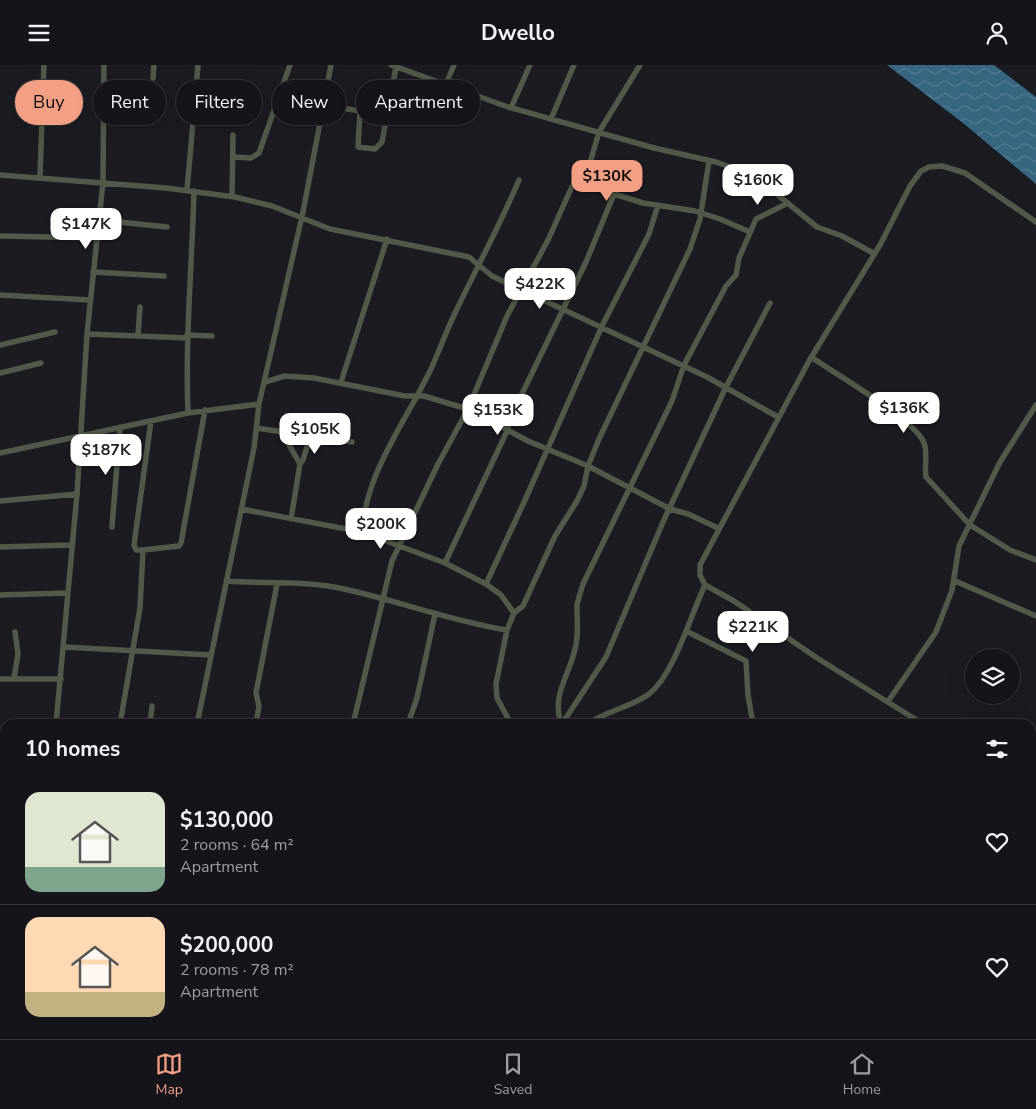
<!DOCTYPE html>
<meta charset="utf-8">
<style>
body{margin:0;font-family:"Nunito Sans",sans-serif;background:#1d1d23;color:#f1f3f6;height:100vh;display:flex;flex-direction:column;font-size:19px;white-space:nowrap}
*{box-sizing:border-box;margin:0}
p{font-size:16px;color:#9d9ea2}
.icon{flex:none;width:28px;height:28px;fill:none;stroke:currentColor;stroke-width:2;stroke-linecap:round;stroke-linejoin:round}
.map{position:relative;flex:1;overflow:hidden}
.panel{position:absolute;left:0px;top:654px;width:1036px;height:321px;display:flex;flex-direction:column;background:#14141a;border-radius:15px 15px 0 0;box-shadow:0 5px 20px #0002,0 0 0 1px #333339}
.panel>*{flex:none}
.banner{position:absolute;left:15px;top:15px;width:500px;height:45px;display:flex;gap:10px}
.controls{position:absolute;left:965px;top:584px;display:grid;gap:10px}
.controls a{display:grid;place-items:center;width:55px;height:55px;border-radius:50%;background:#14141a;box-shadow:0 5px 20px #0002,0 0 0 1px #333339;font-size:25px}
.price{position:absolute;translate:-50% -42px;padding:0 11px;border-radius:10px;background:#fff;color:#222;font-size:16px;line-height:32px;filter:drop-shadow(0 1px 2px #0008)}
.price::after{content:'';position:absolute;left:50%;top:30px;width:15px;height:11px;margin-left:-8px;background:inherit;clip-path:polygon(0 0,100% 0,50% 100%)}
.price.active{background:#f39f83;color:#111}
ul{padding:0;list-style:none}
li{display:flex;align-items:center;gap:15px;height:125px;padding:0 25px}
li+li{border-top:1px solid #333339}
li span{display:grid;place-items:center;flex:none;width:140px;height:100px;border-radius:15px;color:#555}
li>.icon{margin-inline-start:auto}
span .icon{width:60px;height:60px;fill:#fffc;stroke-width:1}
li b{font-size:21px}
h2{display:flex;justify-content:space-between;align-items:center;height:60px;padding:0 25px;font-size:21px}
.tag{padding:0 18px;border-radius:22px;background:#14141a;box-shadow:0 5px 20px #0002,0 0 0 1px #333339;font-size:18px;line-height:45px}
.tag.active{background:#f39f83;color:#111}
header{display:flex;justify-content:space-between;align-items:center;height:65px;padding:0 25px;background:#14141a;font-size:22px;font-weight:700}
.menu{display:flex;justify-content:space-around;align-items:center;height:70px;border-top:1px solid #333339;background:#14141a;font-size:14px;color:#9d9ea2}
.menu a{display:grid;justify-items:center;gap:2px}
.menu .active{color:#f39f83}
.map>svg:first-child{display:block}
.water{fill:url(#water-waves)}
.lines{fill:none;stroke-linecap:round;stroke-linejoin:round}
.street{stroke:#515a48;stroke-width:5.5}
</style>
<header><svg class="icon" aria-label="menu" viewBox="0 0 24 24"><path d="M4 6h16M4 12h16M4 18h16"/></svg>Dwello<svg class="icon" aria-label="person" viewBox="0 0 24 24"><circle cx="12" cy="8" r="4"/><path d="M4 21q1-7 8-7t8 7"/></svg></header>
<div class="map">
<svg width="1036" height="974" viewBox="0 0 1036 974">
<defs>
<pattern id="water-waves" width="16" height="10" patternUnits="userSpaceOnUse" patternTransform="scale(1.25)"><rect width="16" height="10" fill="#376780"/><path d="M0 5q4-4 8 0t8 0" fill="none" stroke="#547d92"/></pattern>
</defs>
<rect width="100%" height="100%" fill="#1b1b22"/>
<path class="water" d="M 887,0 L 994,0 L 1036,32 L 1036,119 L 963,58 Z"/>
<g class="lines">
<path class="street" d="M 391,0 L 508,42 L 654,83 L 716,97 L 753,110 L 817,162 L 842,171 L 873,188
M 640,0 L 599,67 L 585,115 L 614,129 L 643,138 L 695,146 L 720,154 L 750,167
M 153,13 L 154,0
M 446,19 L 454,0
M 323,40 L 360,46 L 358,82 L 375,84 L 382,77 L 396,2
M 511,43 L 530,0
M 551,54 L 574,0
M 233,92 L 251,93 L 259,88 L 290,0
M 0,110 L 166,123 L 235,132 L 272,141 L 330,164 L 469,192 L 492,211 L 707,312 L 778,352
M 40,111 L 44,0
M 187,125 L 198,0
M 232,131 L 233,70
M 100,155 L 167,162
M 0,171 L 99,173
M 93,207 L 164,211
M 0,230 L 90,235
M 87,269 L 187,273
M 138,270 L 140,242
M 187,270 L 212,271
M 0,280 L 55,267
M 811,292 C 834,308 917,356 924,378 C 928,388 924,401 926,412 L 970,460 L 1010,485 L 1036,495
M 0,308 L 41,298
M 265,317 L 285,311 L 314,313 L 405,331 L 424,331 L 454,340 L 468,344 L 528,376 L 588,401 L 670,444 L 688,449 L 718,463
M 341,317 L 387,174
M 188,348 C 185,274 192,200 194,126
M 256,363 L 352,377
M 288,378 L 300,399 L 291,454
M 0,388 L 188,348 L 259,339
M 300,399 L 303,395 L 311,369
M 0,436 L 77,429
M 241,444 L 362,467 L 445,498 L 486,519 L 501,530 L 514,548
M 112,462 L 120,362
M 362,467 C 366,407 405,358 431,304 C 439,286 446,267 455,248 C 476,204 500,160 519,115
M 0,482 L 70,480
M 143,485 L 179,481 L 181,478 L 205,345
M 445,498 L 508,364 L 508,357 L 518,337 L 586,197 L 614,129
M 226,516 C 264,519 306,515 344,524 C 399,536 451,556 507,565
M 955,516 L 1036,551
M 486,519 L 525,435 L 602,261 L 649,169 L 658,140
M 0,530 L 67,528
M 686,566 L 746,596 L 748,630 L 753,659
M 64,582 L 211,590
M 14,613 L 18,589 L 15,567
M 0,614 L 61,614
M 889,635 L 936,567 L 952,525 L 959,481 L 1000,397 L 1036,340
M 56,659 L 77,429 L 87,269 L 103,117 L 104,0
M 120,659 L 140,543 L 143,485 L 136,485 L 134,480 L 151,356
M 150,659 L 152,641
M 197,659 L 254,383 L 259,339 L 303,147 L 331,0
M 256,659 L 259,641 L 256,628 L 277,519
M 353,659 L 392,496 L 438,399 L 468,344 L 507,251 L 548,175 L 574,117 L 585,114
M 408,659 L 417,633 L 435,549
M 511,659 L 497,633 L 496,619 L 507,565 L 514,548 L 523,541 L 555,471 L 577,436 L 584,421 L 588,401 L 599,374 L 690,184 L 700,154 L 709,96
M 561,659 C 552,631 567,614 574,588 C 579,573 577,557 577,541 C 578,534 581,526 583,519 L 672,336 L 684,300 L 726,221 L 736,210 L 739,193 L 756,154 L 788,138
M 562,659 L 606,592 L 663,457 L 726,322 L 770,238
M 588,659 C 607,645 630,643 649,629 C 674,610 691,549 705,520
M 923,659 L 817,593 L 734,536 L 705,520 L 700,510 L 700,500 L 809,296 L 880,180 L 910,121 L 921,106 L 929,102 L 942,101 L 965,108 L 1036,157
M 0,665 L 5,665
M 1031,729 L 1036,732
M 0,764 L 5,763
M 0,896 L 5,896
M 1031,952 L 1035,974
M 27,970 L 27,974
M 78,970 L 79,974
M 130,970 L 131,974
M 168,970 L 172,974
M 288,970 L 292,974
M 329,970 L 333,974
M 420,970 L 420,974
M 649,970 L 649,974
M 812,970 L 813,974
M 953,970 L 953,974
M 238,974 L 240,970
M 675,974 L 697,970"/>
</g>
</svg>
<div class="controls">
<a><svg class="icon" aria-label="layers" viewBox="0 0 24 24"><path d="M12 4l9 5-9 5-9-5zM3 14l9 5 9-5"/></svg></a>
</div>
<b class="price active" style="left:607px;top:137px">$130K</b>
<b class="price" style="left:758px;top:141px">$160K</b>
<b class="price" style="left:86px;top:185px">$147K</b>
<b class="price" style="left:540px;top:245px">$422K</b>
<b class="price" style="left:904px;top:369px">$136K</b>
<b class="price" style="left:498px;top:371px">$153K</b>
<b class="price" style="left:315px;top:390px">$105K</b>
<b class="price" style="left:106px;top:411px">$187K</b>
<b class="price" style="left:381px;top:485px">$200K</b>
<b class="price" style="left:753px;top:588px">$221K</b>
<div class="banner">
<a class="tag active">Buy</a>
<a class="tag">Rent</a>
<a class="tag">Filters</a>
<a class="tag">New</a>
<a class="tag">Apartment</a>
</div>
<section class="panel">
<h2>10 homes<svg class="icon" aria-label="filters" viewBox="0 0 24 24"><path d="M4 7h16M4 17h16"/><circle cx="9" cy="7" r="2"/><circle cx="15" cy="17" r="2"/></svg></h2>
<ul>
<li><span style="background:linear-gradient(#dfe7d0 75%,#7fa58c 0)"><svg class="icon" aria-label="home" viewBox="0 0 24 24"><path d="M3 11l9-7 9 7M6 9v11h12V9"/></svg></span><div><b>$130,000</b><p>2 rooms · 64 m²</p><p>Apartment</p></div><svg class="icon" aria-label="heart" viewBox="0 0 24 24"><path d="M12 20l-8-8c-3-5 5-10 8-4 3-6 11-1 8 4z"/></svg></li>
<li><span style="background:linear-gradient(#ffd9b3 75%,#c2b280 0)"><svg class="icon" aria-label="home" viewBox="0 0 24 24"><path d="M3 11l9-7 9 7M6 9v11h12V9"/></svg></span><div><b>$200,000</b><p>2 rooms · 78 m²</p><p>Apartment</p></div><svg class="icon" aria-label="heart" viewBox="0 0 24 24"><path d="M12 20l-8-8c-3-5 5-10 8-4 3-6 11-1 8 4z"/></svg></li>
</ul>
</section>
</div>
<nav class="menu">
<a class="active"><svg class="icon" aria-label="map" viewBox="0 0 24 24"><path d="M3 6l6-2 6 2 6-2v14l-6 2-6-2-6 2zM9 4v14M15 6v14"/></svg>Map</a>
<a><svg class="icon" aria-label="saved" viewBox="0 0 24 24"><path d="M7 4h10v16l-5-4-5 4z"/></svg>Saved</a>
<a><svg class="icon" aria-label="home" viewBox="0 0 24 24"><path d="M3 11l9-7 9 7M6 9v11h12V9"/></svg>Home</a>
</nav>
